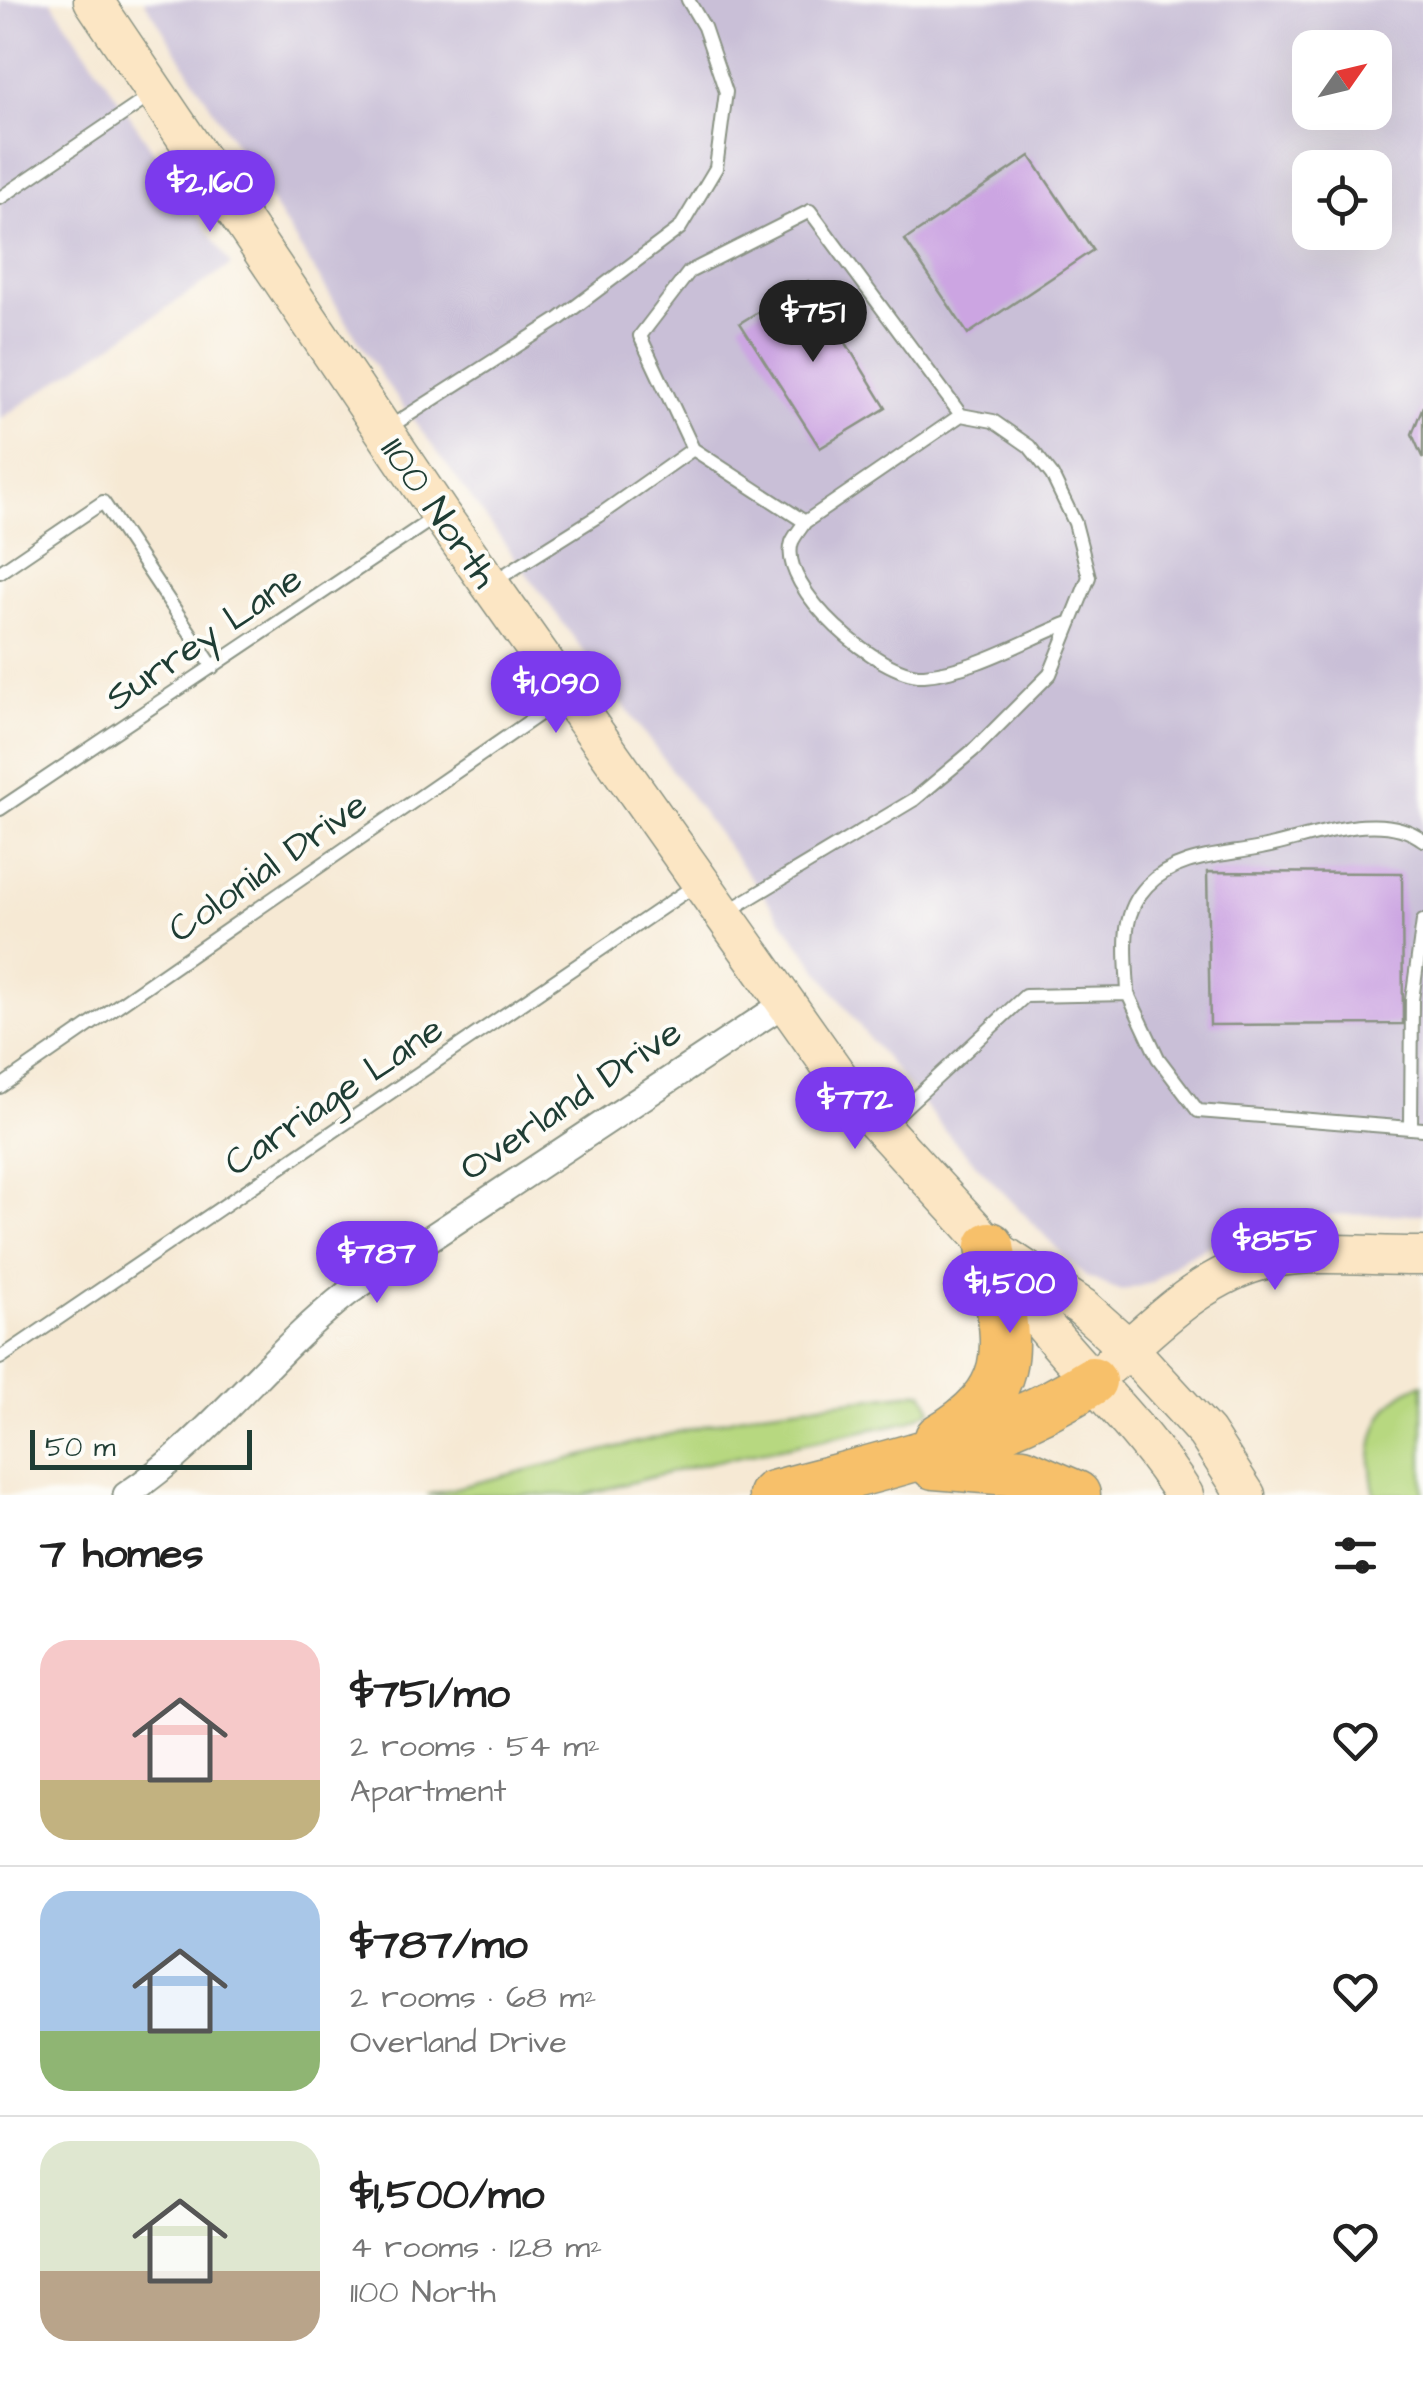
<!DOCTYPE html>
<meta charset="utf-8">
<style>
body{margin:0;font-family:"Architects Daughter",sans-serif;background:#f2f2f2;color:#222;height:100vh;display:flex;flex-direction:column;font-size:38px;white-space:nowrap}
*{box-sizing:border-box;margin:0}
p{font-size:32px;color:#767676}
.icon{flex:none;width:55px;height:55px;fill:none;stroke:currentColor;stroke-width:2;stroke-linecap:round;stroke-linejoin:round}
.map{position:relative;height:1495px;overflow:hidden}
.drawer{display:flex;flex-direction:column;background:#fff;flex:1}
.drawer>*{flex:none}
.needle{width:65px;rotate:56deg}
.buttons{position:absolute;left:1292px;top:30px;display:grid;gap:20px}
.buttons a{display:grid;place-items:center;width:100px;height:100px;border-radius:20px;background:#fff;box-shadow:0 10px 40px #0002;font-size:50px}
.scale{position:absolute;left:30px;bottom:25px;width:222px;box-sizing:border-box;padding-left:10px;border:5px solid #1f3d34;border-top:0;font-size:28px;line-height:35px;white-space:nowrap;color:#1f3d34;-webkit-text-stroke:8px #fdfcf7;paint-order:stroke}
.price{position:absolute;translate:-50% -85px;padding:0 22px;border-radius:35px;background:#7c3aed;color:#fff;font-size:32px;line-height:65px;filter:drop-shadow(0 2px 5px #0008)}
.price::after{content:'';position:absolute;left:50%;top:60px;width:30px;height:22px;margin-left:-15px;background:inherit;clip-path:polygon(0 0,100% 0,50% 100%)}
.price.active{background:#222;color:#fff}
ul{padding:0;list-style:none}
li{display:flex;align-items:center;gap:30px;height:250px;padding:0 40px}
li+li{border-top:2px solid #e0e0e0}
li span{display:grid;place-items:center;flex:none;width:280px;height:200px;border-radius:30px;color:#555}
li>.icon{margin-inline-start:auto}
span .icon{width:120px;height:120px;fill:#fffc;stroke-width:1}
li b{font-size:42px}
h2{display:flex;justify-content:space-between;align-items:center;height:120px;padding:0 40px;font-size:42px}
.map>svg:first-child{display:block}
.industrial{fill:#c9bfd7;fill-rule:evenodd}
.green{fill:#b7d880;stroke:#6b8a5a;stroke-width:2.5}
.building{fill:#cca5e2}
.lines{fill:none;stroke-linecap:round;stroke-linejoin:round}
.service-casing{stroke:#8a9384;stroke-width:16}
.minor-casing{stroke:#8a9384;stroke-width:29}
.secondary-casing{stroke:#8a9384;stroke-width:41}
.motorway-casing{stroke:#8a9384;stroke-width:51}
.service{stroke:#fff;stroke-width:12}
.minor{stroke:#fff;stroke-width:25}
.secondary{stroke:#fce6c4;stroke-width:38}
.motorway{stroke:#f7c06b;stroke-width:48}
.labels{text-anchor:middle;stroke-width:8;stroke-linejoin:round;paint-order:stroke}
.street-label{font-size:38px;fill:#1f3d34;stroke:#fdfcf7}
</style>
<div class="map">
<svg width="1423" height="1495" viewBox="0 0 1423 1495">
<rect width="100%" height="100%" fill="#fdfcf7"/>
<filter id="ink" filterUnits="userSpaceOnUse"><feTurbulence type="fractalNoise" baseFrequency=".01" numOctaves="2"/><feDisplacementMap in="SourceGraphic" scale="20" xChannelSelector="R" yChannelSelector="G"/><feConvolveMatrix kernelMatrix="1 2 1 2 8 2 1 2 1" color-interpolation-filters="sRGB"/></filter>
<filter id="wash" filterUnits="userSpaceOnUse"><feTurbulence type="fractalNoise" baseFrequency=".0048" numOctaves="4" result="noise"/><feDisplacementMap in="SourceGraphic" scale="40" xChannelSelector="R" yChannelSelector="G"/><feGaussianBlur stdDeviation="2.25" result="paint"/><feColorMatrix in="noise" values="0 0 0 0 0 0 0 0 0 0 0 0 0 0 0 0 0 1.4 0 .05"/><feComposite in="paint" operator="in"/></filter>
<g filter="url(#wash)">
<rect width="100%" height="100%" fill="#f6e9d4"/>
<path class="industrial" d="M 0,0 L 51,0 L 231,265 L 0,419 Z
M 144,0 L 1423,0 L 1423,1214 L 1305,1215 L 1261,1222 L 1185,1257 L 1151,1283 L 1121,1291 L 1087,1277 L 1069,1261 L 951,1138 L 867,1036 L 381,376 ZM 1310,48 L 1375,48 L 1375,112 L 1310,112 ZM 1310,168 L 1375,168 L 1375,232 L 1310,232 Z"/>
<path class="green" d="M 1423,1384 L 1423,1495 L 1375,1495 C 1364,1449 1375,1399 1423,1384 Z
M 923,1392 L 932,1409 L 907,1422 L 702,1464 L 583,1495 L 427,1495 L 762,1411 Z"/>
<g id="blocks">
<path class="building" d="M 1030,156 L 1093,250 L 968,334 L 905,240 Z
M 808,281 L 886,408 L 820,448 L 740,323 Z
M 1423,406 L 1423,459 L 1412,434 Z
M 1207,872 L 1402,873 L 1403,1024 L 1210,1025 Z"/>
</g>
</g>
<g filter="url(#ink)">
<use href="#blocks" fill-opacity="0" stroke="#8a9384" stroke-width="2.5"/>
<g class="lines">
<g class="service-casing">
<path id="service" d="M 0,198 L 153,94
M 385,430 L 559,319 L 680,228 L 716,168 L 726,92 L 704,27 L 688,0
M 805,522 C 801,528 795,535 792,542 C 777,588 881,678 924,675 C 974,671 1025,640 1071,622
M 0,572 L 103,502 L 213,667
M 493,582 L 598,516 L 693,449 L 640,336 L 689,272 L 810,211 L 961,415 L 805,522 L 693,449
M 0,809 L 438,515
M 725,913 L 915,799 L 977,747 L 1050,674 L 1089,577 L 1075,523 L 1052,475 L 1029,446 L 993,421 L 961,415
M 1128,994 C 1127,955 1118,916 1147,886 C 1177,855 1222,856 1261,848 C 1308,839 1380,807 1423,840
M 0,1087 L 566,696
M 886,1125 L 1025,996 L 1128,994 L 1158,1058 L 1198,1111 L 1423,1129
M 1411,1128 L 1412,1000 L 1423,921
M 0,1358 L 697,884"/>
</g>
<g class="minor-casing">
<path id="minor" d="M 126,1495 C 210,1439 269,1354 349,1292 L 785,1003"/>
</g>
<g class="secondary-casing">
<path id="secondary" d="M 93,0 L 440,514 L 849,1092 L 990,1246 L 1082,1307 L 1128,1348 L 1206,1433 L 1246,1495
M 999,1261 C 1049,1348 1132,1410 1184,1495
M 1110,1365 C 1158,1322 1204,1274 1269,1259 C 1316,1249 1374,1257 1423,1256"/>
</g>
<g class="motorway-casing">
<path id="motorway" d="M 939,1438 C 1030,1385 1003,1333 990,1246
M 934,1465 L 1023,1472 L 1076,1495
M 773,1495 C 887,1464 991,1445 1092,1381"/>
</g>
<use href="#service" class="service"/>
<use href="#minor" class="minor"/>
<use href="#secondary" class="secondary"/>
<use href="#motorway" class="motorway"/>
</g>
</g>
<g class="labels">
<g class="street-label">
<text transform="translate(440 512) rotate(55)" y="13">1100 North</text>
<text transform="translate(203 637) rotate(-34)" y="13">Surrey Lane</text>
<text transform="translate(267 866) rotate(-35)" y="13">Colonial Drive</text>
<text transform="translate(333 1095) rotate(-34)" y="13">Carriage Lane</text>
<text transform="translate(570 1099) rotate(-34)" y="13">Overland Drive</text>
</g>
</g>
</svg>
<div class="buttons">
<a><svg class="needle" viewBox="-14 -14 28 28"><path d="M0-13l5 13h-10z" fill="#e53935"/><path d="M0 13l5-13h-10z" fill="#767676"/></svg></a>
<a><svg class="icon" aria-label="locate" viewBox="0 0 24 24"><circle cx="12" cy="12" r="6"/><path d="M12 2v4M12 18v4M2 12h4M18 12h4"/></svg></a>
</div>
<div class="scale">50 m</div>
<b class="price" style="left:210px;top:235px">$2,160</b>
<b class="price active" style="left:813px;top:365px">$751</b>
<b class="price" style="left:556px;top:736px">$1,090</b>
<b class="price" style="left:855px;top:1152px">$772</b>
<b class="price" style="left:1275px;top:1293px">$855</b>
<b class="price" style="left:377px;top:1306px">$787</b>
<b class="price" style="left:1010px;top:1336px">$1,500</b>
</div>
<section class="drawer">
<h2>7 homes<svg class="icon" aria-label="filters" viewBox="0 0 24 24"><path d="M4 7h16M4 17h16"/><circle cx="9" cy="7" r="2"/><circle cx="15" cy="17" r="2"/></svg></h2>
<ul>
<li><span style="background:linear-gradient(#f6c9c9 70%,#c2b280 0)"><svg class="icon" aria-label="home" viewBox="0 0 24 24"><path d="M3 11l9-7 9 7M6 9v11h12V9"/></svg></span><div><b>$751/mo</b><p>2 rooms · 54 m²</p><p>Apartment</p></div><svg class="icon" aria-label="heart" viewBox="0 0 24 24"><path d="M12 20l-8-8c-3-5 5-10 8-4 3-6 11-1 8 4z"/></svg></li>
<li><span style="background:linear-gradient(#a9c7e8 70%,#8fb573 0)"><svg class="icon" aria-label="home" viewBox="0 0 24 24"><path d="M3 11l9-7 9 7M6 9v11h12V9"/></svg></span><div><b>$787/mo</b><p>2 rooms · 68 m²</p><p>Overland Drive</p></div><svg class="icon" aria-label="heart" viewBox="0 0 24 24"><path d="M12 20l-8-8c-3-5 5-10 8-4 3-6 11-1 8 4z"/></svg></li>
<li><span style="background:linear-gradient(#dfe7d0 65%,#b9a48a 0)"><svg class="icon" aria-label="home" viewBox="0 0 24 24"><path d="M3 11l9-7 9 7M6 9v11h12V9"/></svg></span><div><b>$1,500/mo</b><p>4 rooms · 128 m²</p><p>1100 North</p></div><svg class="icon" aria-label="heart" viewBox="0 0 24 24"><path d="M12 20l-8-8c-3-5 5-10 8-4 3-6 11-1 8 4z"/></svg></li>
</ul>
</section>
